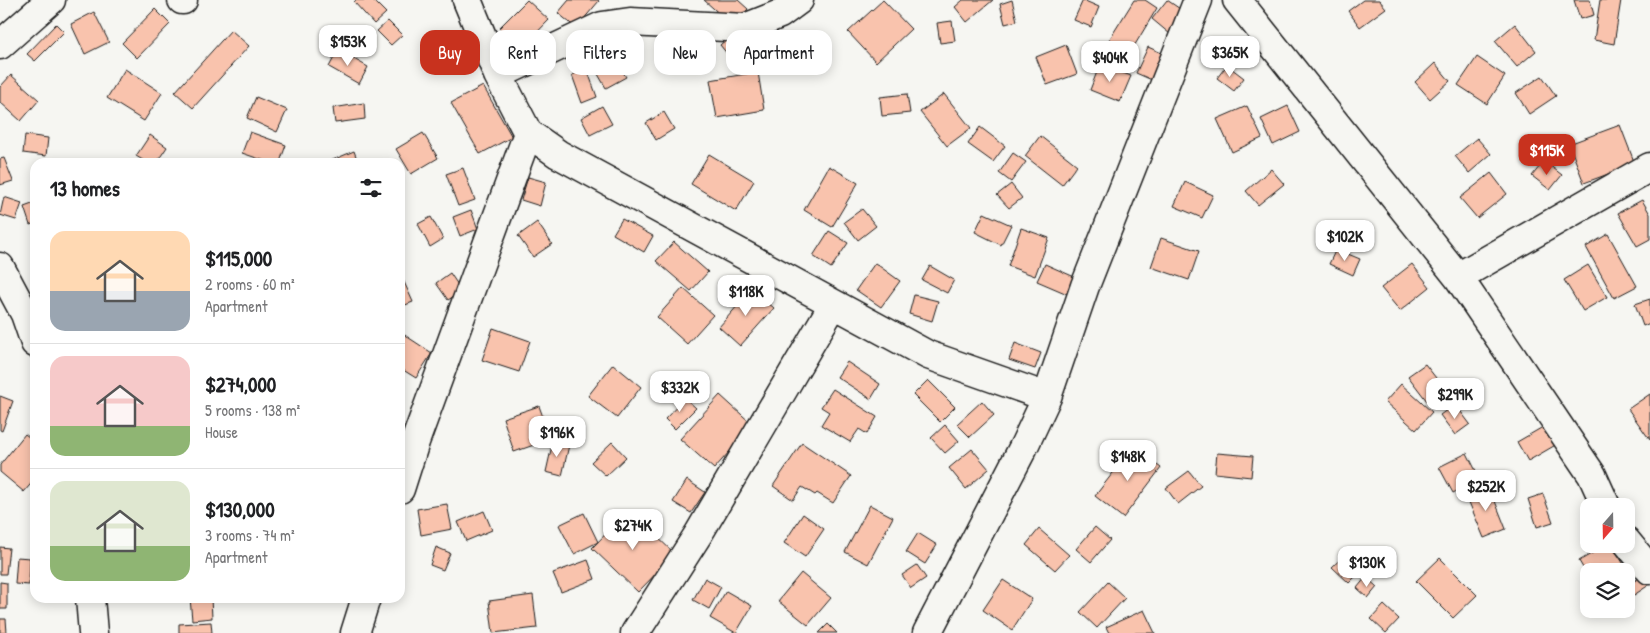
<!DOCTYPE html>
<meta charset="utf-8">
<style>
body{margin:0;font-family:"Patrick Hand",sans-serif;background:#f2f2f2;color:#202124;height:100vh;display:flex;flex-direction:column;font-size:19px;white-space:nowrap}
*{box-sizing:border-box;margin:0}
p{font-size:16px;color:#757577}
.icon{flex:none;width:28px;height:28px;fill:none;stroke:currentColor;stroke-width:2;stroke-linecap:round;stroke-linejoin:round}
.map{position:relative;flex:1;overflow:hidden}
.side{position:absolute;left:30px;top:158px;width:375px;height:445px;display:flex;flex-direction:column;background:#fff;border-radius:15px;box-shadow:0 2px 12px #0003}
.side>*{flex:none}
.hud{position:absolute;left:420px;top:30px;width:475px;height:45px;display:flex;gap:10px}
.needle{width:32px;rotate:200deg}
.controls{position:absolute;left:1580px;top:498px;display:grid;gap:10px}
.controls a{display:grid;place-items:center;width:55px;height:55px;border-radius:10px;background:#fff;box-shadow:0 2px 12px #0003;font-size:25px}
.price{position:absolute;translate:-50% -42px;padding:0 11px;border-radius:10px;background:#fff;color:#222;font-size:16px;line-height:32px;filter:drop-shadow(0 1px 2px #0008)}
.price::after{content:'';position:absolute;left:50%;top:30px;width:15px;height:11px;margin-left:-8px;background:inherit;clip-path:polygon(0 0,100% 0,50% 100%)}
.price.active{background:#c8321e;color:#fff}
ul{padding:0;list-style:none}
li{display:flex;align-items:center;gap:15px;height:125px;padding:0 20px}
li+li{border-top:1px solid #e0e0e0}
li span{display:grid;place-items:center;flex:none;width:140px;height:100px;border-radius:15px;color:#555}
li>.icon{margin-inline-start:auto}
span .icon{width:60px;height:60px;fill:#fffc;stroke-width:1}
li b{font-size:21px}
h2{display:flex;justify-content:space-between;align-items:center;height:60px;padding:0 20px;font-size:21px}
.chip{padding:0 18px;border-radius:15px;background:#fff;box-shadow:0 2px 12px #0003;font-size:18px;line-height:45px}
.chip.active{background:#c8321e;color:#fff}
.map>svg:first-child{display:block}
.building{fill:#f9c3ad;stroke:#1c1c1c}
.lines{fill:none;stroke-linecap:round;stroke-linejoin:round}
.minor-casing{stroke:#1c1c1c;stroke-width:31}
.minor{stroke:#f6f6f2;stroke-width:28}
</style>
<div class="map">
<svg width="1650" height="633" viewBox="0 0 1650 633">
<rect width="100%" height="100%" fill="#f6f6f2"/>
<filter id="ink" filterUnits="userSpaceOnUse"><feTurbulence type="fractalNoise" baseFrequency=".02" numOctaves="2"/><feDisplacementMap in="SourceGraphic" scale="10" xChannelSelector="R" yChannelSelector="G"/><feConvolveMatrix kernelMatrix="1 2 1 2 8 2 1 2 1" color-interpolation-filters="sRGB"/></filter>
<g filter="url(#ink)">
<path class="building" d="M 356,0 L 373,0 L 386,13 L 374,24 L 354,2 Z
M 527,0 L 549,20 L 521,49 L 499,28 Z
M 569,0 L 598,0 L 599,1 L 576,28 L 558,13 Z
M 704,0 L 738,0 L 748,9 L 733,26 Z
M 883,0 L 911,29 L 876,62 L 848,32 Z
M 963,0 L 993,0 L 967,22 L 955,7 Z
M 1012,0 L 1017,21 L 1005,24 L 1000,4 Z
M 1083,0 L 1099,7 L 1091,27 L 1074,20 Z
M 1134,0 L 1145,0 L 1157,8 L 1130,53 L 1109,40 Z
M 1167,0 L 1186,13 L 1170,34 L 1152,19 Z
M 1363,0 L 1379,0 L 1386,8 L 1360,27 L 1348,11 Z
M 1574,0 L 1590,0 L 1594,15 L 1580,19 Z
M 1600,0 L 1621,0 L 1614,44 L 1594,40 Z
M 155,9 L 170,24 L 137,58 L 122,43 Z
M 94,12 L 109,42 L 85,54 L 71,24 Z
M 388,21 L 402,35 L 391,45 L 377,31 Z
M 952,21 L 955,41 L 940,43 L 937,23 Z
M 56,24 L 64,32 L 35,61 L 27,54 Z
M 1515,24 L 1536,51 L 1517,67 L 1495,41 Z
M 231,30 L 249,46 L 193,108 L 175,92 Z
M 729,37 L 738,49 L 729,56 L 720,45 Z
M 1066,45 L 1077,74 L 1047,85 L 1036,57 Z
M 1148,47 L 1173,58 L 1161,84 L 1136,73 Z
M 338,50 L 368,67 L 359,84 L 329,67 Z
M 611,52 L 626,77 L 606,88 L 591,62 Z
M 1477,57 L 1505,76 L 1487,104 L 1458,85 Z
M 1435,63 L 1450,81 L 1430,99 L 1415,82 Z
M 1100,64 L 1131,76 L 1120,102 L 1090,90 Z
M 1227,65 L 1244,78 L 1234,91 L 1217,78 Z
M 125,69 L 162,93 L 144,121 L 107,98 Z
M 587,69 L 597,97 L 582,103 L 572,75 Z
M 758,72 L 764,110 L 717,118 L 710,80 Z
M 11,75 L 39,100 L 21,121 L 0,102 L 0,87 Z
M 1542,76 L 1556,96 L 1529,114 L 1516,93 Z
M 483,86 L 512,137 L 480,154 L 451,103 Z
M 907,94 L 910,113 L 882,116 L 880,97 Z
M 944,94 L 971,128 L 947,146 L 920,112 Z
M 256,97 L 287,110 L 277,132 L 247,118 Z
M 364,103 L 365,119 L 335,123 L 333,108 Z
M 602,106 L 612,124 L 590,135 L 581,118 Z
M 1247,106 L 1262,138 L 1232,152 L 1217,119 Z
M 1288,106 L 1300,132 L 1273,145 L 1261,119 Z
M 664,112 L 674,129 L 656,140 L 646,123 Z
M 1620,125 L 1635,164 L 1584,183 L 1569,144 Z
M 980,127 L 1005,146 L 993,162 L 968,144 Z
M 250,132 L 286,145 L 280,162 L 268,162 L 242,153 Z
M 423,133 L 438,158 L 411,174 L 396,149 Z
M 25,135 L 48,138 L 46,156 L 23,153 Z
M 150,135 L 167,147 L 157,162 L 146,162 L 136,156 Z
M 1040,136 L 1077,165 L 1062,185 L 1025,156 Z
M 1477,138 L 1491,154 L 1469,173 L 1455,156 Z
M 354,151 L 358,162 L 328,162 Z
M 1013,153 L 1026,162 L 1011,182 L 999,173 Z
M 709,154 L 754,181 L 736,211 L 691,184 Z
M 4,158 L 13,181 L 0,185 L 0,159 Z
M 1544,161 L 1562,175 L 1550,190 L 1532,176 Z
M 829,166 L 858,183 L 832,227 L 804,210 Z
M 463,168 L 475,200 L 458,206 L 446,174 Z
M 1271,169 L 1284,184 L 1258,205 L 1246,191 Z
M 1491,173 L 1507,194 L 1477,218 L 1460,198 Z
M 528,177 L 546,182 L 540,206 L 521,200 Z
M 1185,182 L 1213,195 L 1202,218 L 1174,206 Z
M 1011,184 L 1022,198 L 1009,208 L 997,195 Z
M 4,197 L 22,203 L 16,220 L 0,215 Z
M 1642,200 L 1650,214 L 1650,239 L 1637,246 L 1618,213 Z
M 35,203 L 35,223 L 30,225 L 24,207 Z
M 862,209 L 876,226 L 858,240 L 844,222 Z
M 471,210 L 478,229 L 460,236 L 453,217 Z
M 984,213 L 1011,225 L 1001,245 L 975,232 Z
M 431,217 L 443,239 L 430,247 L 418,224 Z
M 622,219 L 653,236 L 644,252 L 613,234 Z
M 537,222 L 552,244 L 533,257 L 518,236 Z
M 1021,228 L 1049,238 L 1035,276 L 1008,266 Z
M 829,231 L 848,243 L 831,268 L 813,256 Z
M 1608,234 L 1637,286 L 1614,298 L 1586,247 Z
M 1161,238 L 1199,251 L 1189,280 L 1151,267 Z
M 674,242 L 708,272 L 691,291 L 656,261 Z
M 1336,249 L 1360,259 L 1353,275 L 1329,264 Z
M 875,263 L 900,281 L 881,307 L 856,290 Z
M 1045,264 L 1079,279 L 1072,296 L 1037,281 Z
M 1412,264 L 1430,287 L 1400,311 L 1381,288 Z
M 1588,265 L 1607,297 L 1583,311 L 1564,280 Z
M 930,266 L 954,280 L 947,293 L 922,280 Z
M 400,273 L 413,302 L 400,307 Z
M 450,273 L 462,291 L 448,300 L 436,283 Z
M 683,288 L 713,315 L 687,344 L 657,317 Z
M 752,289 L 774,308 L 740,346 L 719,327 Z
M 914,295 L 938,301 L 932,321 L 909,314 Z
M 1650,299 L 1650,323 L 1643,326 L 1635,304 Z
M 493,328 L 530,341 L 519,372 L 482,360 Z
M 403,334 L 432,353 L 416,378 L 400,368 L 400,339 Z
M 1015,343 L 1041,353 L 1035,369 L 1009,360 Z
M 847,362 L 880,384 L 871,399 L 837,377 Z
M 613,364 L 641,387 L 617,418 L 588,396 Z
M 1425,364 L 1447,392 L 1430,405 L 1408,376 Z
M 928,380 L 955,407 L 940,422 L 913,395 Z
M 1401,384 L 1432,412 L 1416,430 L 1385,402 Z
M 833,389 L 877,417 L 867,434 L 859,429 L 850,442 L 821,425 L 829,412 L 821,407 Z
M 1650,394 L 1650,440 L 1628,409 Z
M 720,395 L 753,425 L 714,469 L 680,439 Z
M 0,396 L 13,401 L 2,431 L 0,430 Z
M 685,398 L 696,408 L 675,429 L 665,419 Z
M 982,401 L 994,415 L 970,437 L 957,424 Z
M 1455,404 L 1470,424 L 1455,435 L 1440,415 Z
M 539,406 L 551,439 L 514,452 L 503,418 Z
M 1548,424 L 1559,443 L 1528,461 L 1517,442 Z
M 945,425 L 959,441 L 945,453 L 931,438 Z
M 25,434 L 35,442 L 35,479 L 24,492 L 0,472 L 0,465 Z
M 553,441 L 569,445 L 562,476 L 546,472 Z
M 612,442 L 626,457 L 606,476 L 591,462 Z
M 802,443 L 851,476 L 833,503 L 817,493 L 815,495 L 802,487 L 793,500 L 773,486 Z
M 1133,447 L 1161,468 L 1123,518 L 1095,496 Z
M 972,449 L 989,469 L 966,489 L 949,468 Z
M 1217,453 L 1253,456 L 1251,477 L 1215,473 Z
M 1467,453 L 1480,479 L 1453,493 L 1439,467 Z
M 1189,471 L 1201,486 L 1178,504 L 1166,488 Z
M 687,480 L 705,492 L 691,513 L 673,502 Z
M 1489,486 L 1506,529 L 1484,538 L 1466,495 Z
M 1543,494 L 1553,522 L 1537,527 L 1528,499 Z
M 447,504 L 452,529 L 421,535 L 417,509 Z
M 870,505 L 893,517 L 868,564 L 845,552 Z
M 629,510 L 675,554 L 638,592 L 592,548 Z
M 484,511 L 492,530 L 466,541 L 458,522 Z
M 584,513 L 598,542 L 574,554 L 559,525 Z
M 803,514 L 824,529 L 805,557 L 784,543 Z
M 1095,527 L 1110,540 L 1091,562 L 1076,549 Z
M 1039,529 L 1069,555 L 1055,570 L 1026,545 Z
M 918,533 L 937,545 L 925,564 L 906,552 Z
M 35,541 L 35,590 L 34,590 L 32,542 Z
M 1608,544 L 1611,544 L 1625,566 L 1617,571 L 1589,571 L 1589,578 L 1579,561 Z
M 0,547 L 9,548 L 6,574 L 0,574 Z
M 436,547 L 450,553 L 443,570 L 430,565 Z
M 1346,554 L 1362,570 L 1349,583 L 1332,567 Z
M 17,557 L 30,558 L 29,585 L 15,584 Z
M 1440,558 L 1477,595 L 1453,618 L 1416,581 Z
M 588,560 L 595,579 L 561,592 L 553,573 Z
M 917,565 L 926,578 L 911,588 L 902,575 Z
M 801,573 L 831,598 L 808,625 L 778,601 Z
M 1642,576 L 1649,585 L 1634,595 L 1627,586 Z
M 1366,577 L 1377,587 L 1368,598 L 1357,588 Z
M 705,578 L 721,587 L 709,609 L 693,600 Z
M 1003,580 L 1032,599 L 1012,630 L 983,610 Z
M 0,582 L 7,583 L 7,609 L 0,609 Z
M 1108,582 L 1125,598 L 1097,628 L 1080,612 Z
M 726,591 L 752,606 L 736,633 L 710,618 Z
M 533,595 L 537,628 L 493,633 L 489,601 Z
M 190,598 L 211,598 L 212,618 L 192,620 Z
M 1384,605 L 1399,619 L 1386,633 L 1371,619 Z
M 1144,610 L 1155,633 L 1109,633 L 1106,627 Z
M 0,619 L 6,619 L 7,633 L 0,633 Z
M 211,622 L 212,633 L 179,633 L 179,624 Z
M 828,624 L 837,633 L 819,633 Z"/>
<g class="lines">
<g class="minor-casing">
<path id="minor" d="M 182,0 L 183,0
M 467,0 L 498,75 L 528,133 L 558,154 L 928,355 L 1047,397
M 1237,0 L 1458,277 L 1592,475 L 1606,506
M 0,45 L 51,0
M 498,75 L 602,26 L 630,22 L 745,28 L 780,14 L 799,0
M 0,267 L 25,314 L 35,343
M 1458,277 L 1650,167
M 400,489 L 415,442 L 528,133
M 1626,541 L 1650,570
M 90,598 L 93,633
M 355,633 L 366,598
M 635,633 L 699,533 L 833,305
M 927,633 L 1024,446 L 1047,397 L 1085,286 L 1198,0"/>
</g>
<use href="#minor" class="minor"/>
</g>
</g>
</svg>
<div class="controls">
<a><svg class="needle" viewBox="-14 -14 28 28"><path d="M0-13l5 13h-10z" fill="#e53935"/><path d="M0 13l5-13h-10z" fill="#757577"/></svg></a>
<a><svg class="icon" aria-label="layers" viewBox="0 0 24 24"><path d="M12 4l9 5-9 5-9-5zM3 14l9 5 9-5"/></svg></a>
</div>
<b class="price" style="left:348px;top:67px">$153K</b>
<b class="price" style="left:1230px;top:78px">$365K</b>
<b class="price" style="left:1110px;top:83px">$404K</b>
<b class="price active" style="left:1547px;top:176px">$115K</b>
<b class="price" style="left:1345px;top:262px">$102K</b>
<b class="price" style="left:746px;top:317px">$118K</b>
<b class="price" style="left:680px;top:413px">$332K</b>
<b class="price" style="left:1455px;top:420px">$299K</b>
<b class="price" style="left:557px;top:458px">$196K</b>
<b class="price" style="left:1128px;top:482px">$148K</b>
<b class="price" style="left:1486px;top:512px">$252K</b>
<b class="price" style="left:633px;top:551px">$274K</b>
<b class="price" style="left:1367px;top:588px">$130K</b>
<div class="hud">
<a class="chip active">Buy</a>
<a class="chip">Rent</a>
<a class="chip">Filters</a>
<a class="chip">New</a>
<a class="chip">Apartment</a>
</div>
<section class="side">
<h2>13 homes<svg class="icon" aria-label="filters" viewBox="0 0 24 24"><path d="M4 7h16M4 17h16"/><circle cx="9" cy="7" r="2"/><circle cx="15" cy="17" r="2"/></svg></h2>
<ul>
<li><span style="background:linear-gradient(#ffd9b3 60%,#9aa5b1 0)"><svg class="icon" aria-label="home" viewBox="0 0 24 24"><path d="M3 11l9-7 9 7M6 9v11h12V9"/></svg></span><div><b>$115,000</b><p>2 rooms · 60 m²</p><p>Apartment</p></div></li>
<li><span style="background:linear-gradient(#f6c9c9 70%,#8fb573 0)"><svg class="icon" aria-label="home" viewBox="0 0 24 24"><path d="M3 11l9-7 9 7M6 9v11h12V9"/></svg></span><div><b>$274,000</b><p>5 rooms · 138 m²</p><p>House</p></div></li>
<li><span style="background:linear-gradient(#dfe7d0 65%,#8fb573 0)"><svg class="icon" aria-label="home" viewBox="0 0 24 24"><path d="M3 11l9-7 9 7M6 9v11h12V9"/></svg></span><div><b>$130,000</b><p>3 rooms · 74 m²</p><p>Apartment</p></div></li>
</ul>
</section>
</div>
